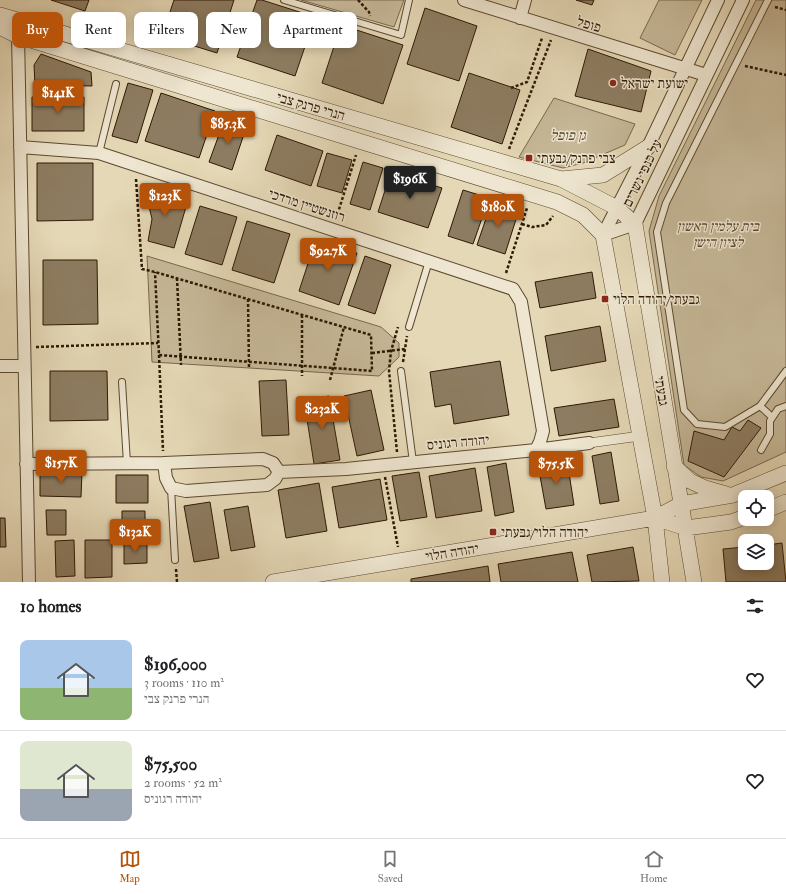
<!DOCTYPE html>
<meta charset="utf-8">
<style>
body{margin:0;font-family:"IM FELL Double Pica","Frank Ruhl Libre",serif;background:#f2f2f2;color:#202124;height:100vh;display:flex;flex-direction:column;font-size:15px;white-space:nowrap}
*{box-sizing:border-box;margin:0}
p{font-size:13px;color:#757577}
.icon{flex:none;width:22px;height:22px;fill:none;stroke:currentColor;stroke-width:2;stroke-linecap:round;stroke-linejoin:round}
.map{position:relative;height:582px;overflow:hidden}
.panel{display:flex;flex-direction:column;background:#fff;flex:1}
.panel>*{flex:none}
.guide{position:absolute;left:12px;top:12px;width:400px;height:36px;display:flex;gap:8px}
.buttons{position:absolute;left:738px;top:490px;display:grid;gap:8px}
.buttons a{display:grid;place-items:center;width:36px;height:36px;border-radius:8px;background:#fff;box-shadow:0 2px 10px #0003;font-size:20px}
.price{position:absolute;translate:-50% -34px;padding:0 9px;border-radius:4px;background:#b45309;color:#fff;font-size:13px;line-height:26px;filter:drop-shadow(0 1px 2px #0008)}
.price::after{content:'';position:absolute;left:50%;top:24px;width:12px;height:9px;margin-left:-6px;background:inherit;clip-path:polygon(0 0,100% 0,50% 100%)}
.price.current{background:#222;color:#fff}
ul{padding:0;list-style:none}
li{display:flex;align-items:center;gap:12px;height:100px;padding:0 20px}
li+li{border-top:1px solid #e0e0e0}
li span{display:grid;place-items:center;flex:none;width:112px;height:80px;border-radius:8px;color:#555}
li>.icon{margin-inline-start:auto}
span .icon{width:48px;height:48px;fill:#fffc;stroke-width:1}
li b{font-size:17px}
h2{display:flex;justify-content:space-between;align-items:center;height:48px;padding:0 20px;font-size:17px}
.pill{padding:0 14px;border-radius:8px;background:#fff;box-shadow:0 2px 10px #0003;font-size:14px;line-height:36px}
.pill.current{background:#b45309;color:#fff}
.tabs{display:flex;justify-content:space-around;align-items:center;height:56px;border-top:1px solid #e0e0e0;background:#fff;font-size:11px;color:#757577}
.tabs a{display:grid;justify-items:center;gap:2px}
.tabs .current{color:#b45309}
.map>svg:first-child{display:block}
.green{fill:#c6b898;stroke:#7a684e}
.building{fill:#8d7c61;stroke:#2e1904}
.lines{fill:none;stroke-linecap:round;stroke-linejoin:round}
.service-casing{stroke:#5c4930;stroke-width:8}
.pedestrian-casing{stroke:#5c4930;stroke-width:10}
.minor-casing{stroke:#5c4930;stroke-width:14}
.tertiary-casing{stroke:#5c4930;stroke-width:16}
.path{stroke:#2e1904;stroke-width:2.5;stroke-dasharray:3 2;stroke-linecap:butt}
.service{stroke:#eee6d0;stroke-width:6}
.pedestrian{stroke:#eee6d0;stroke-width:9}
.minor{stroke:#eee6d0;stroke-width:12}
.tertiary{stroke:#eee6d0;stroke-width:15}
.poi-dot{fill:#8f2418;stroke:#eee6d0;stroke-width:1.5}
.labels{text-anchor:middle;stroke-width:3;stroke-linejoin:round;paint-order:stroke}
.street-label{font-size:14px;fill:#2e1904;stroke:#eee6d0}
.poi-label{font-size:14px;fill:#2e1904;stroke:#eee6d0;text-anchor:start}
.park-label{font-size:14px;font-style:italic;fill:#5c4930;stroke:#eee6d0}
</style>
<div class="map">
<svg width="786" height="582" viewBox="0 0 786 582">
<rect width="100%" height="100%" fill="#e5d8b6"/>
<filter id="stains"><feTurbulence type="fractalNoise" baseFrequency=".005" numOctaves="4"/><feColorMatrix values="0 0 0 0 .2 0 0 0 0 .09 0 0 0 0 .02 0 0 0 .5 -.17"/></filter>
<radialGradient id="worn" r=".72"><stop offset=".6" stop-color="#630" stop-opacity="0"/><stop offset="1" stop-color="#630" stop-opacity=".3"/></radialGradient>
<path class="green" d="M 301,0 L 404,0 L 394,27 Z
M 659,0 L 702,0 L 675,55 L 640,38 Z
M 756,0 L 786,0 L 786,452 L 723,481 L 701,477 L 684,465 L 649,231 L 659,196 Z
M 554,98 L 635,124 L 625,145 L 583,163 L 563,168 L 519,157 Z
M 147,256 L 381,327 L 399,343 L 399,357 L 379,376 L 152,362 Z"/>
<path class="building" d="M 51,0 L 89,0 L 85,11 Z
M 174,0 L 234,0 L 217,53 L 162,36 Z
M 257,0 L 262,0 L 315,17 L 295,76 L 237,57 Z
M 576,0 L 594,0 L 592,5 Z
M 425,8 L 477,26 L 459,81 L 407,64 Z
M 341,25 L 403,45 L 383,104 L 322,83 Z
M 588,49 L 651,71 L 641,112 L 575,96 Z
M 41,54 L 91,72 L 92,86 L 35,85 L 34,65 Z
M 469,73 L 520,90 L 502,144 L 451,127 Z
M 128,83 L 153,90 L 137,143 L 112,136 Z
M 161,93 L 215,111 L 199,158 L 145,141 Z
M 32,97 L 84,97 L 84,131 L 32,131 Z
M 224,121 L 246,128 L 232,170 L 209,162 Z
M 277,135 L 323,151 L 311,186 L 265,170 Z
M 327,153 L 352,160 L 342,193 L 317,186 Z
M 363,162 L 383,168 L 370,210 L 350,204 Z
M 37,163 L 93,163 L 93,220 L 37,221 Z
M 391,172 L 442,188 L 428,228 L 378,212 Z
M 149,188 L 188,200 L 174,248 L 148,241 L 152,219 L 147,198 Z
M 463,190 L 489,198 L 473,244 L 448,236 Z
M 492,201 L 519,210 L 505,254 L 477,245 Z
M 200,206 L 237,217 L 222,265 L 185,254 Z
M 247,221 L 290,234 L 274,283 L 232,270 Z
M 316,239 L 357,253 L 339,305 L 299,291 Z
M 365,256 L 391,265 L 375,314 L 348,305 Z
M 43,260 L 97,260 L 98,324 L 43,325 Z
M 592,272 L 596,298 L 540,308 L 535,282 Z
M 600,326 L 606,361 L 551,371 L 545,336 Z
M 500,361 L 509,415 L 454,424 L 451,404 L 435,407 L 430,372 Z
M 50,371 L 107,371 L 108,420 L 50,421 Z
M 286,380 L 289,435 L 262,436 L 259,381 Z
M 371,390 L 384,450 L 357,456 L 344,396 Z
M 329,396 L 340,460 L 314,464 L 304,400 Z
M 614,399 L 619,427 L 559,436 L 554,408 Z
M 748,420 L 761,428 L 724,477 L 688,461 L 694,431 L 724,440 L 732,427 L 740,431 Z
M 611,452 L 619,501 L 600,504 L 592,456 Z
M 567,460 L 574,505 L 546,509 L 538,465 Z
M 506,463 L 514,512 L 495,516 L 487,467 Z
M 475,468 L 482,511 L 436,518 L 429,476 Z
M 40,472 L 82,472 L 81,497 L 40,496 Z
M 419,472 L 427,517 L 400,521 L 392,476 Z
M 116,475 L 148,475 L 148,503 L 116,503 Z
M 380,479 L 387,520 L 339,528 L 332,487 Z
M 319,483 L 327,531 L 286,538 L 278,490 Z
M 210,502 L 219,558 L 194,562 L 184,506 Z
M 248,506 L 255,547 L 231,551 L 224,510 Z
M 46,510 L 66,510 L 66,535 L 47,535 Z
M 122,511 L 145,511 L 145,534 L 122,534 Z
M 0,518 L 5,518 L 6,547 L 0,547 Z
M 74,540 L 75,576 L 56,577 L 55,541 Z
M 85,540 L 112,540 L 112,577 L 85,578 Z
M 124,542 L 147,542 L 147,563 L 124,564 Z
M 782,543 L 786,582 L 726,582 L 723,549 L 745,547 L 745,563 L 767,563 L 767,545 Z
M 633,547 L 639,581 L 592,582 L 587,555 Z
M 572,552 L 578,582 L 501,582 L 498,564 Z
M 488,566 L 490,582 L 411,582 L 411,579 Z"/>
<g class="lines">
<g class="service-casing">
<path id="service" d="M 284,0 L 401,35 L 409,0
M 768,0 L 666,203 L 657,232 L 684,410 L 697,424 L 725,427 L 760,406 L 786,371
M 99,153 L 116,84
M 409,327 L 429,261
M 401,371 L 413,462
M 122,382 L 127,463
M 760,406 L 772,417
M 761,450 L 770,434 L 770,421 L 778,409 L 786,406
M 171,488 L 175,560"/>
</g>
<g class="pedestrian-casing">
<path id="pedestrian" d="M 589,443 L 640,436"/>
</g>
<g class="minor-casing">
<path id="minor" d="M 464,0 L 706,75
M 520,18 L 525,0
M 18,36 L 29,582
M 20,147 L 99,153 L 513,289 L 521,302 L 543,431 L 540,442 L 536,450
M 603,235 L 635,224 L 743,0
M 603,235 L 648,147 L 718,0
M 0,366 L 24,366
M 164,463 L 166,478 L 171,488 L 186,491 L 267,485 L 275,479 L 279,472
M 26,464 L 164,463 L 263,459 L 273,463 L 279,472
M 279,472 L 346,469 L 536,450 L 589,443"/>
</g>
<g class="tertiary-casing">
<path id="tertiary" d="M 0,15 L 561,179 L 617,208 L 635,224 L 694,582
M 0,27 L 18,36 L 557,202 L 583,215 L 603,235 L 655,518 L 662,582
M 561,179 L 603,175 L 648,147
M 674,466 L 690,481 L 705,488 L 726,494
M 767,510 L 786,502
M 655,518 L 686,528 L 731,522 L 745,517
M 273,582 L 655,518 L 681,504 L 733,495 L 786,473"/>
</g>
<path class="path" d="M 358,0 L 369,12 L 370,16
M 775,7 L 786,10
M 745,66 L 786,75
M 511,88 L 527,82 L 542,38
M 509,149 L 551,40
M 136,179 L 142,269 L 155,272 L 371,335 L 372,371 L 159,355 L 155,272
M 336,219 L 356,155
M 522,224 L 532,227 L 546,225 L 553,216
M 506,273 L 527,208
M 177,278 L 181,365
M 248,299 L 249,368
M 302,315 L 302,376
M 36,347 L 158,343
M 372,353 L 405,349
M 159,355 L 163,451
M 403,362 L 407,336
M 330,380 L 344,327
M 397,452 L 389,371 L 391,351 L 398,327
M 385,477 L 398,547
M 176,569 L 177,582"/>
<use href="#service" class="service"/>
<use href="#pedestrian" class="pedestrian"/>
<use href="#minor" class="minor"/>
<use href="#tertiary" class="tertiary"/>
</g>
<g class="poi-dot">
<circle cx="613" cy="83" r="4"/>
<rect x="525" y="154" width="8" height="8" rx="2"/>
<rect x="601" y="295" width="8" height="8" rx="2"/>
<rect x="489" y="528" width="8" height="8" rx="2"/>
</g>
<g class="labels">
<g class="street-label">
<text transform="translate(589 24) rotate(17)" y="5">פופל</text>
<text transform="translate(311 106) rotate(16)" y="5">הנרי פרנק צבי</text>
<text transform="translate(642 173) rotate(-64)" y="5">על כנפי נשרים</text>
<text transform="translate(307 205) rotate(18)" y="5">רוזנשטיין מרדכי</text>
<text transform="translate(662 391) rotate(81)" y="5">גבעתי</text>
<text transform="translate(458 442) rotate(-5)" y="5">יהודה רגוניס</text>
<text transform="translate(452 552) rotate(-9)" y="5">יהודה הלוי</text>
</g>
<g class="poi-label">
<text x="621" y="88">ישועת ישראל</text>
<text x="537" y="163">צבי פרנק/גבעתי</text>
<text x="613" y="304">גבעתי/יהודה הלוי</text>
<text x="501" y="537">יהודה הלוי/גבעתי</text>
</g>
<g class="park-label">
<text x="568" y="140">גן פופל</text>
<text x="718" y="231">בית עלמין ראשון<tspan x="718" dy="16">לציון הישן</tspan></text>
</g>
</g>
<rect width="100%" height="100%" filter="url(#stains)"/>
<rect width="100%" height="100%" fill="url(#worn)"/>
</svg>
<div class="buttons">
<a><svg class="icon" aria-label="locate" viewBox="0 0 24 24"><circle cx="12" cy="12" r="6"/><path d="M12 2v4M12 18v4M2 12h4M18 12h4"/></svg></a>
<a><svg class="icon" aria-label="layers" viewBox="0 0 24 24"><path d="M12 4l9 5-9 5-9-5zM3 14l9 5 9-5"/></svg></a>
</div>
<b class="price" style="left:58px;top:114px">$141K</b>
<b class="price" style="left:228px;top:145px">$85.3K</b>
<b class="price current" style="left:410px;top:200px">$196K</b>
<b class="price" style="left:165px;top:217px">$123K</b>
<b class="price" style="left:498px;top:228px">$180K</b>
<b class="price" style="left:328px;top:272px">$92.7K</b>
<b class="price" style="left:322px;top:430px">$232K</b>
<b class="price" style="left:61px;top:484px">$157K</b>
<b class="price" style="left:556px;top:485px">$75.5K</b>
<b class="price" style="left:135px;top:553px">$132K</b>
<div class="guide">
<a class="pill current">Buy</a>
<a class="pill">Rent</a>
<a class="pill">Filters</a>
<a class="pill">New</a>
<a class="pill">Apartment</a>
</div>
</div>
<section class="panel">
<h2>10 homes<svg class="icon" aria-label="filters" viewBox="0 0 24 24"><path d="M4 7h16M4 17h16"/><circle cx="9" cy="7" r="2"/><circle cx="15" cy="17" r="2"/></svg></h2>
<ul>
<li><span style="background:linear-gradient(#a9c7e8 60%,#8fb573 0)"><svg class="icon" aria-label="home" viewBox="0 0 24 24"><path d="M3 11l9-7 9 7M6 9v11h12V9"/></svg></span><div><b>$196,000</b><p>3 rooms · 110 m²</p><p>הנרי פרנק צבי</p></div><svg class="icon" aria-label="heart" viewBox="0 0 24 24"><path d="M12 20l-8-8c-3-5 5-10 8-4 3-6 11-1 8 4z"/></svg></li>
<li><span style="background:linear-gradient(#dfe7d0 60%,#9aa5b1 0)"><svg class="icon" aria-label="home" viewBox="0 0 24 24"><path d="M3 11l9-7 9 7M6 9v11h12V9"/></svg></span><div><b>$75,500</b><p>2 rooms · 52 m²</p><p>יהודה רגוניס</p></div><svg class="icon" aria-label="heart" viewBox="0 0 24 24"><path d="M12 20l-8-8c-3-5 5-10 8-4 3-6 11-1 8 4z"/></svg></li>
</ul>
</section>
<nav class="tabs">
<a class="current"><svg class="icon" aria-label="map" viewBox="0 0 24 24"><path d="M3 6l6-2 6 2 6-2v14l-6 2-6-2-6 2zM9 4v14M15 6v14"/></svg>Map</a>
<a><svg class="icon" aria-label="saved" viewBox="0 0 24 24"><path d="M7 4h10v16l-5-4-5 4z"/></svg>Saved</a>
<a><svg class="icon" aria-label="home" viewBox="0 0 24 24"><path d="M3 11l9-7 9 7M6 9v11h12V9"/></svg>Home</a>
</nav>
